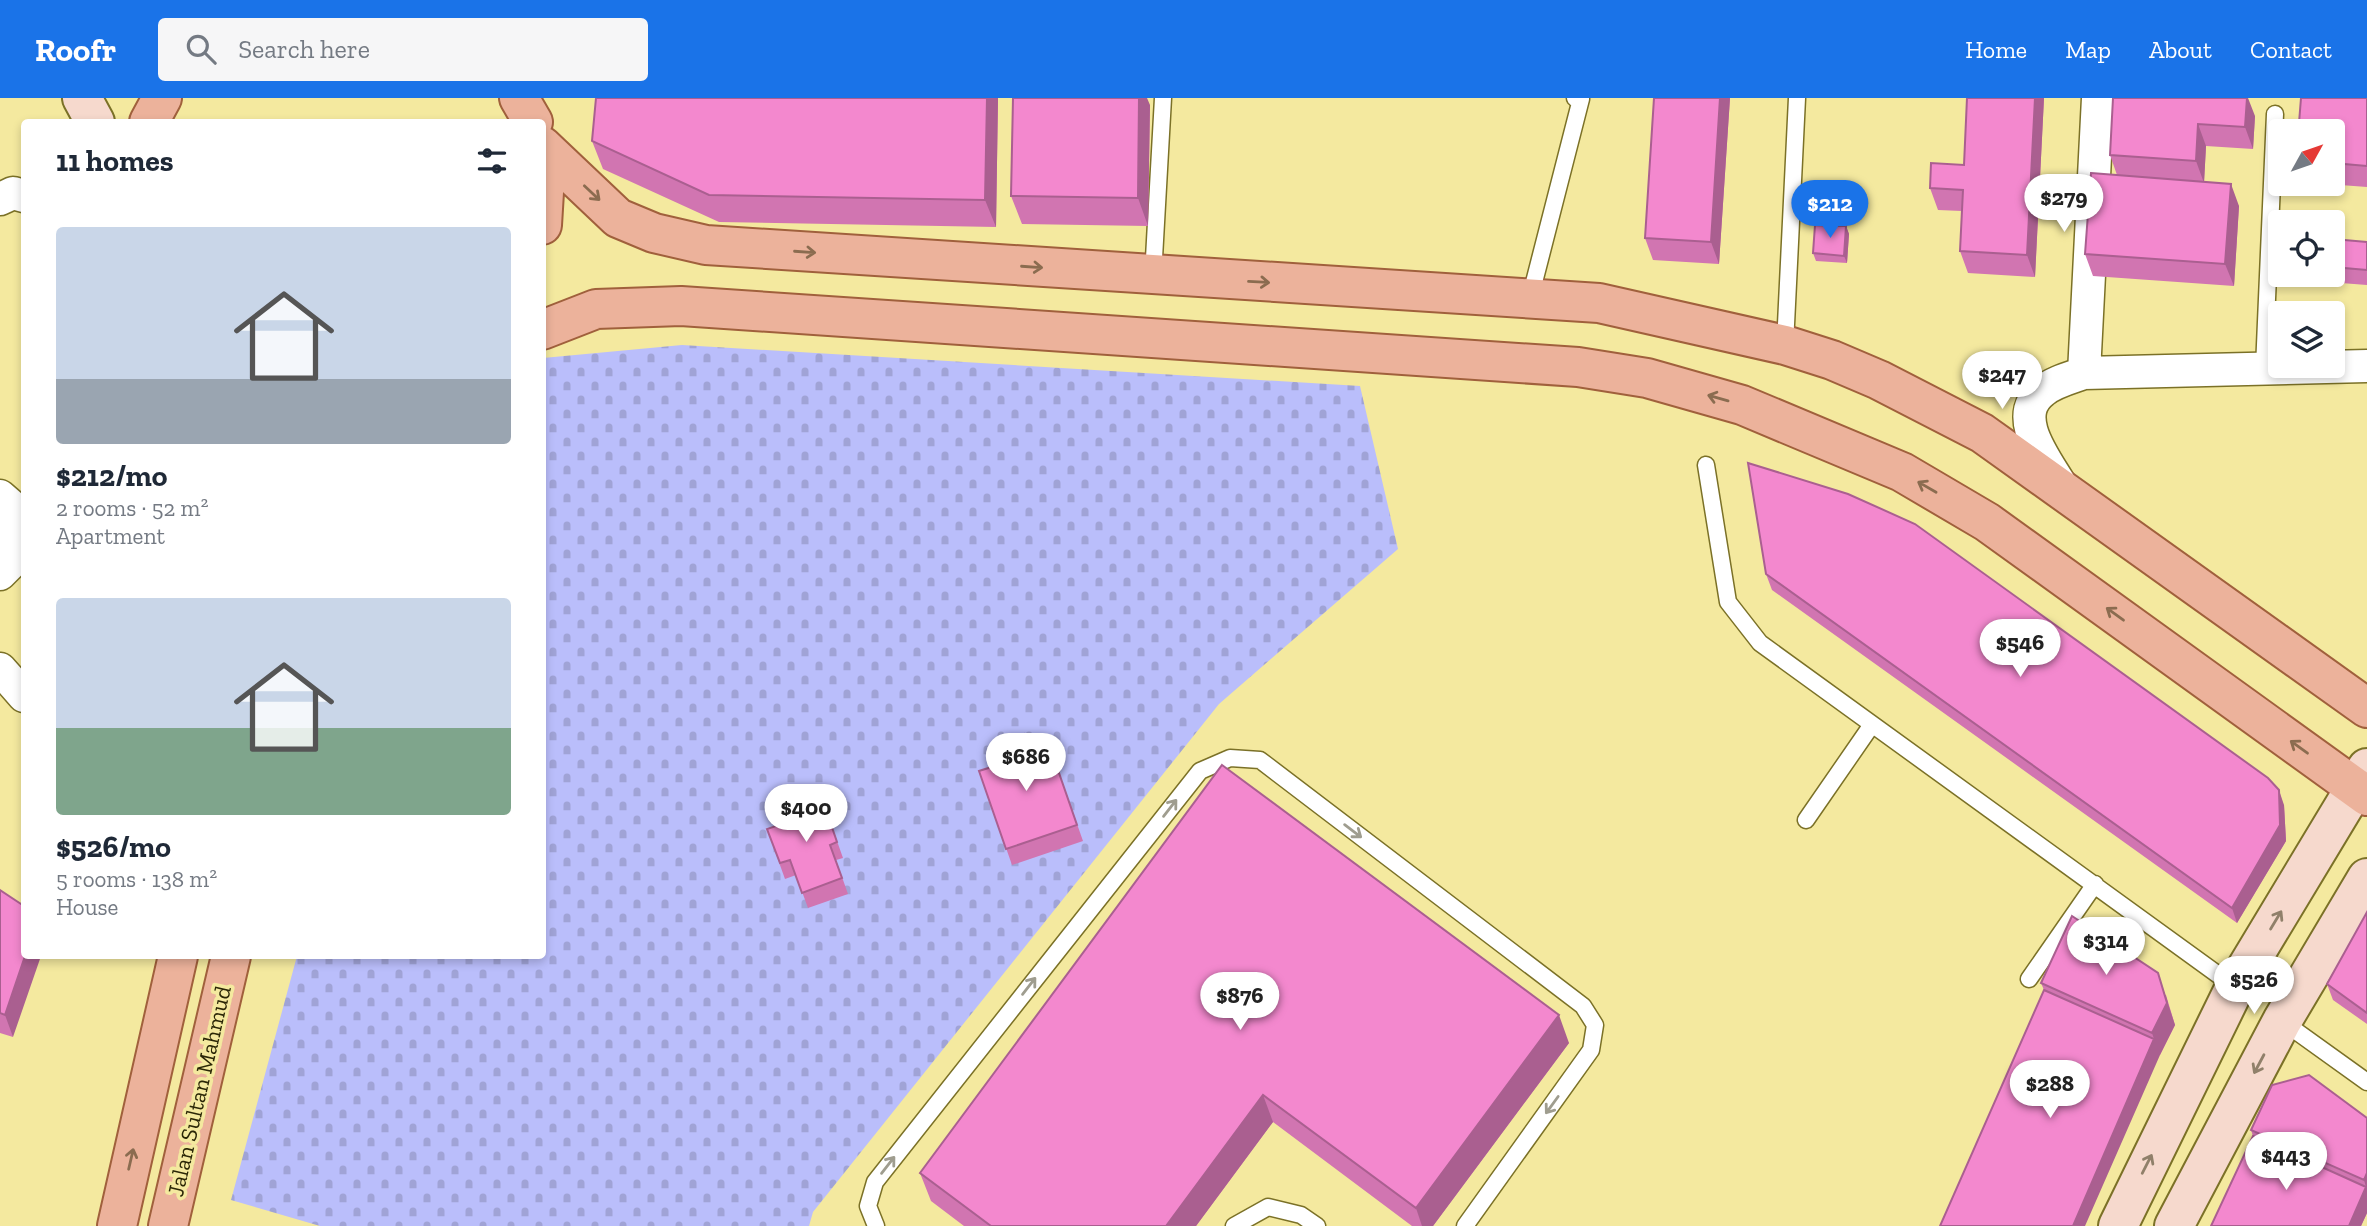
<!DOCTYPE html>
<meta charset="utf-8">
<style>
body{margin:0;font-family:"Zilla Slab",serif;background:#f6f6f7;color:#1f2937;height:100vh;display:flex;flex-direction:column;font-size:26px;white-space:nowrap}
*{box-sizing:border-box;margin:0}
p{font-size:23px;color:#747a83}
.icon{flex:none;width:38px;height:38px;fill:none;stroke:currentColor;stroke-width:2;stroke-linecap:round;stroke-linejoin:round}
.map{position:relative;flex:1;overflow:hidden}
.panel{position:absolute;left:21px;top:21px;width:525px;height:840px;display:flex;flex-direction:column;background:#fff;border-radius:7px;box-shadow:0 4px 10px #0003}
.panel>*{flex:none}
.needle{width:46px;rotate:50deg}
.controls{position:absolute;left:2268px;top:21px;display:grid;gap:14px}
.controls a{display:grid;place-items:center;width:77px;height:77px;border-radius:7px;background:#fff;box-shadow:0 4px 10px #0003;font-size:35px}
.price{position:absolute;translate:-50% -60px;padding:0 16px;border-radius:24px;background:#fff;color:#222;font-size:23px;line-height:46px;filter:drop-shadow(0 2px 4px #0008)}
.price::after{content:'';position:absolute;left:50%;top:42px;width:21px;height:16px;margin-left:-10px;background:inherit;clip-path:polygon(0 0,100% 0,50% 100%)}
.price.active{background:#1a73e8;color:#fff}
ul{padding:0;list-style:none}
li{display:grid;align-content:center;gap:14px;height:371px;padding:0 35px}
li span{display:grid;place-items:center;height:217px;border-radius:7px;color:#555}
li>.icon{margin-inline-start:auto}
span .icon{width:126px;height:126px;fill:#fffc;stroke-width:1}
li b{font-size:30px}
h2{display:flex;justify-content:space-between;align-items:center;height:84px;padding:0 35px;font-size:30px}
header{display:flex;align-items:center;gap:42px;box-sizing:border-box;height:98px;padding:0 35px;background:#1a73e8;color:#fff}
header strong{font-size:33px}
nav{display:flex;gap:38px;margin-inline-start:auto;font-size:24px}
.search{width:490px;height:63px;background:#f6f6f7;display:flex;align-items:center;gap:18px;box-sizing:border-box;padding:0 24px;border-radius:7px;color:#747a83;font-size:26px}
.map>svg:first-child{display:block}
.cemetery{fill:url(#cemetery-stones)}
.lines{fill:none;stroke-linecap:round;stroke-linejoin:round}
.lane-casing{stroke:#7b7127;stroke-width:19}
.street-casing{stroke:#7b7127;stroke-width:35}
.secondary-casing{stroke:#7b7127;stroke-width:42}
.primary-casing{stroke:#a0603c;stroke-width:42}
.lane{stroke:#fff;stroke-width:16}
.street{stroke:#fff;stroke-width:32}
.secondary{stroke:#f6d9cd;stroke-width:38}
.primary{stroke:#ecb29b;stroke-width:38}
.wall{fill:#d175b1}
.shaded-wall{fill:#aa5f90}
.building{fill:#f388ce;stroke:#aa5f90;stroke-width:2}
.oneway{stroke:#8b6c50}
.oneway2{stroke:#9f9d8f}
.oneway3{stroke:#90806a}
.labels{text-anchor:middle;stroke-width:7;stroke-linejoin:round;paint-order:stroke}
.street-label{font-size:23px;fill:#2a2606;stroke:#f4e99f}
</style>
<header>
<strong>Roofr</strong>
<div class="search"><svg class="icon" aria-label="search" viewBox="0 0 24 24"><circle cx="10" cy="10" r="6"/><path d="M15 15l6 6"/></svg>Search here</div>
<nav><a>Home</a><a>Map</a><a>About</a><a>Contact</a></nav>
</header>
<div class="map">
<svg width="2367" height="1128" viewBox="0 0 2367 1128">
<defs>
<pattern id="cemetery-stones" width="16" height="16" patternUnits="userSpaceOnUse" patternTransform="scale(1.75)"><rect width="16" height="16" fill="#babefb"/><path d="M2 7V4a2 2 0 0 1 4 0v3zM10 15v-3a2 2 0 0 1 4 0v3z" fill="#a0a3d6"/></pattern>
</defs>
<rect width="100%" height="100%" fill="#f4e99f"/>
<path class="cemetery" d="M 682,247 L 1360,288 L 1398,451 L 1219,606 L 813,1114 L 809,1128 L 320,1128 L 231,1102 L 297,858 L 542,858 L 543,260 Z"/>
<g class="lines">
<g class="lane-casing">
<path id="lane" d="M 1153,178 L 1163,0
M 1530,200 L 1581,1 L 1575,0
M 1785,247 L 1797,0
M 2264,270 L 2275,16
M 1706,367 L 1728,504 L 1760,545 L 2235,889
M 1806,722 L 1871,628
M 2029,881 L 2095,786
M 2282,923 L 2367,984
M 876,1128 L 868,1108 L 875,1084 L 1200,673 L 1230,660 L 1260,662 L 1583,908 L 1595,927 L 1591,952 L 1465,1128
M 1234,1128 L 1268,1109 L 1301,1117 L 1317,1128"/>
</g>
<g class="street-casing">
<path id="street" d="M 0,101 L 13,95 L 24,98
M 2084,275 L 2098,0
M 2063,391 C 2048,364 2009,319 2043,293 C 2054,284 2070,280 2084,275 L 2367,268
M 0,398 L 15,411 L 16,460 L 0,476
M 0,571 L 24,598"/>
</g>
<g class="secondary-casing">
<path id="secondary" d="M 82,0 L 95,24
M 2118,1128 L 2235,889 L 2367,670
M 2174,1128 L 2282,923 L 2367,780"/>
</g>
<g class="primary-casing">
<path id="primary" d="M 519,0 L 533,24
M 149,24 L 162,0
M 542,48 L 618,120 L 654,135 L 706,147 L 1599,205 L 1785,247 L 1832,262 L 1879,282 L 1982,335 L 2367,610
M 542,68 L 545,77 L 542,127
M 542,232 L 596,211 L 681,208 L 1578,269 L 1647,280 L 1742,307 L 1902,374 L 1987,424 L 2367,698
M 117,1128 L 178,858
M 168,1128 L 231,858"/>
</g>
<use href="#lane" class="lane"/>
<use href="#street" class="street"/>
<use href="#secondary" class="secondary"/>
<use href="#primary" class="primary"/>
</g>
<path class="wall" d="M 998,0 L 996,129 L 719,124 L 603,71 L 592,43 Z
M 1654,0 L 1730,0 L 1719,166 L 1653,162 L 1645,140 Z
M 2044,0 L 2035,179 L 1968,175 L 1960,153 L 1962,113 L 1938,112 L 1930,90 L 1964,67 Z
M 2113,0 L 2255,18 L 2253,51 L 2206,48 L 2204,84 L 2239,108 L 2234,188 L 2093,178 L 2085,156 L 2117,77 L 2110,57 Z
M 2367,0 L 2367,89 L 2327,86 L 2333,86 L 2333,33 L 2302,33 L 2299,25 Z
M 1150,7 L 1148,128 L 1022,126 L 1011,98 Z
M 1846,128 L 1849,136 L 1847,165 L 1816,163 L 1813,155 Z
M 2333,141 L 2367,144 L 2367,187 L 2302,182 L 2300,177 L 2333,177 Z
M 1766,476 L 2284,707 L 2286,743 L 2237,825 L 1772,492 Z
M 1050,649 L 1083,743 L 1012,767 L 979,673 Z
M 1222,667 L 1569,945 L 1433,1128 L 1412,1128 L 1273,1024 L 1196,1128 L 964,1128 L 931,1103 L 920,1075 Z
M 825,709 L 843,760 L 836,762 L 848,796 L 808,810 L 796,777 L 785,781 L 767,731 Z
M 0,792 L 13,939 L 0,935 Z
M 2367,814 L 2367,926 L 2333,902 L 2327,886 Z
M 2041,885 L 2166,897 L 2175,927 L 2160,957 L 2044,892 Z
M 2367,1020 L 2367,1115 L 2361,1128 L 2211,1128 L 2253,1038 L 2251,1032 Z"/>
<path class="shaded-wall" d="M 987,0 L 998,0 L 996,129 L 985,102 Z
M 1139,0 L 1147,0 L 1150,7 L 1148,128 L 1138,100 Z
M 1720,0 L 1730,0 L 1719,166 L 1711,144 Z
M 2035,0 L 2044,0 L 2035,179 L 2027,157 Z
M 2247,0 L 2248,0 L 2255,18 L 2253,51 L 2245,29 Z
M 2198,26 L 2206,48 L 2204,85 L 2196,63 Z
M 2231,86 L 2239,108 L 2234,188 L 2225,166 Z
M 1846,128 L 1849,136 L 1847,165 L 1844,158 Z
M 2279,692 L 2284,707 L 2286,743 L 2237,825 L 2232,810 Z
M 25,858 L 41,858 L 13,939 L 5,917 Z
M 2158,875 L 2175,927 L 2160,957 L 2085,1128 L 2073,1128 L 2154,941 L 2152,935 Z
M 1559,917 L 1569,945 L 1433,1128 L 1422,1128 L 1416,1110 Z
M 1263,997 L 1273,1024 L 1196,1128 L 1166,1128 Z
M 2367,1075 L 2367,1115 L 2361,1128 L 2349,1128 L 2366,1089 L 2364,1082 Z"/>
<path class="building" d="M 596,0 L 987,0 L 985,102 L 709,97 L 592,43 Z
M 1013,0 L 1139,0 L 1138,100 L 1011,98 Z
M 1654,0 L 1720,0 L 1711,144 L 1645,140 Z
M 1967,0 L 2035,0 L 2027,157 L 1960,153 L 1963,92 L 1930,90 L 1931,65 L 1964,67 Z
M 2113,0 L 2247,0 L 2245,29 L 2198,26 L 2196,63 L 2110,57 Z
M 2301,0 L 2367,0 L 2367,68 L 2333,65 L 2333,33 L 2321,33 L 2322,27 L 2299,25 Z
M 2091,75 L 2231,86 L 2225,166 L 2085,156 Z
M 1815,127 L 1846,128 L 1844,158 L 1813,155 Z
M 2333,141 L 2367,144 L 2367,172 L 2333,169 Z
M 1748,365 L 1848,396 L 1915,426 L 2268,680 L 2279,692 L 2280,727 L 2232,810 L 1766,476 Z
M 1024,636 L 1031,655 L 1050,649 L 1077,727 L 1006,751 L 979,673 L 998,667 L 992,648 Z
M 1222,667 L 1559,917 L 1416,1110 L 1263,997 L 1166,1128 L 991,1128 L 920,1075 Z
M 800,697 L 808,716 L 825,709 L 837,744 L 830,747 L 842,780 L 802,795 L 790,762 L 780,765 L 767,731 L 785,725 L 778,706 Z
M 0,792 L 24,808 L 24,858 L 25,858 L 5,917 L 0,915 Z
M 2367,814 L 2367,915 L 2327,886 Z
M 2072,818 L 2158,875 L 2167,905 L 2152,935 L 2041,885 Z
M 2044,892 L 2154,941 L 2073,1128 L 1940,1128 Z
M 2309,977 L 2367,1020 L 2367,1075 L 2364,1082 L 2251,1032 L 2272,987 Z
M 2253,1038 L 2366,1089 L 2349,1128 L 2211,1128 Z"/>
<defs><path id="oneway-shaft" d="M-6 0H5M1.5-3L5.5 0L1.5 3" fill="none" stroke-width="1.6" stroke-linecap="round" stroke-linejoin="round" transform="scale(1.75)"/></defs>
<g class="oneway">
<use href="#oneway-shaft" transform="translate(592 95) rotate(43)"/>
<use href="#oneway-shaft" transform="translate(805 154) rotate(4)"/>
<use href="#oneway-shaft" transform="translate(1032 169) rotate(4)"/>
<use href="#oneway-shaft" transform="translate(1259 184) rotate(3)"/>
<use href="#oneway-shaft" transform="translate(1718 300) rotate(-164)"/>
<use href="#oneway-shaft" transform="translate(1927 389) rotate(-150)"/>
<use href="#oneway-shaft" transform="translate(2115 516) rotate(-144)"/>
<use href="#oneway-shaft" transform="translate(2299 649) rotate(-144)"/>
<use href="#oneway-shaft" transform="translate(131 1061) rotate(-77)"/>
</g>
<g class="oneway2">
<use href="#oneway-shaft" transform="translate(1170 710) rotate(-52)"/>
<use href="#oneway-shaft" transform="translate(1353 733) rotate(37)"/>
<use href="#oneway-shaft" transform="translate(1029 888) rotate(-52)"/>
<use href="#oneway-shaft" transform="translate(1552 1007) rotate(126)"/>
<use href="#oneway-shaft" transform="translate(888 1067) rotate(-52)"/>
</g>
<g class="oneway3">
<use href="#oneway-shaft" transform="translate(2276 822) rotate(-59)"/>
<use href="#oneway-shaft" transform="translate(2259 966) rotate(118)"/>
<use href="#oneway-shaft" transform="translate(2147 1066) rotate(-63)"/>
</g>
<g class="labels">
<g class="street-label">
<text transform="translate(199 993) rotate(-77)" y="8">Jalan Sultan Mahmud</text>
</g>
</g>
</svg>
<div class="controls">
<a><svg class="needle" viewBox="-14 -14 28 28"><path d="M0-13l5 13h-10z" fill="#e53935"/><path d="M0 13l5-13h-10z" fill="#747a83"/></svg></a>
<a><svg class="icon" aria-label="locate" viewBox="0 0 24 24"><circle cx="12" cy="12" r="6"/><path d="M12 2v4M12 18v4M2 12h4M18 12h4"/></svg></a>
<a><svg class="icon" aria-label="layers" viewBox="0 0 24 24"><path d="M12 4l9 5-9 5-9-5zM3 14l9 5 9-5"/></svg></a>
</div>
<b class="price" style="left:2064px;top:136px">$279</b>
<b class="price active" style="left:1830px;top:142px">$212</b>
<b class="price" style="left:2002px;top:313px">$247</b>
<b class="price" style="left:2020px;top:581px">$546</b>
<b class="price" style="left:1026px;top:695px">$686</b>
<b class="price" style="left:806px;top:746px">$400</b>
<b class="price" style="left:2106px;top:879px">$314</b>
<b class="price" style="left:2254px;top:918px">$526</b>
<b class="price" style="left:1240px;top:934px">$876</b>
<b class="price" style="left:2050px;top:1022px">$288</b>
<b class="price" style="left:2286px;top:1094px">$443</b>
<section class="panel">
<h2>11 homes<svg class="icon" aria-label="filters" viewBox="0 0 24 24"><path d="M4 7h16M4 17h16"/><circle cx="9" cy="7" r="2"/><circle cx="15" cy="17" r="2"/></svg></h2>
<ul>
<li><span style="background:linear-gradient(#c9d6e8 70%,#9aa5b1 0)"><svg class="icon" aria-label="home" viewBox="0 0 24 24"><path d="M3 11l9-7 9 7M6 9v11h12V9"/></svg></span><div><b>$212/mo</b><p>2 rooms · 52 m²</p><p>Apartment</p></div></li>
<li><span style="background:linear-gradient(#c9d6e8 60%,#7fa58c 0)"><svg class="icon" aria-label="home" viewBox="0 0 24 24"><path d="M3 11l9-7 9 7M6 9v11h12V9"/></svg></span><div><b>$526/mo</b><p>5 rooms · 138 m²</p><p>House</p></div></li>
</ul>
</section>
</div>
